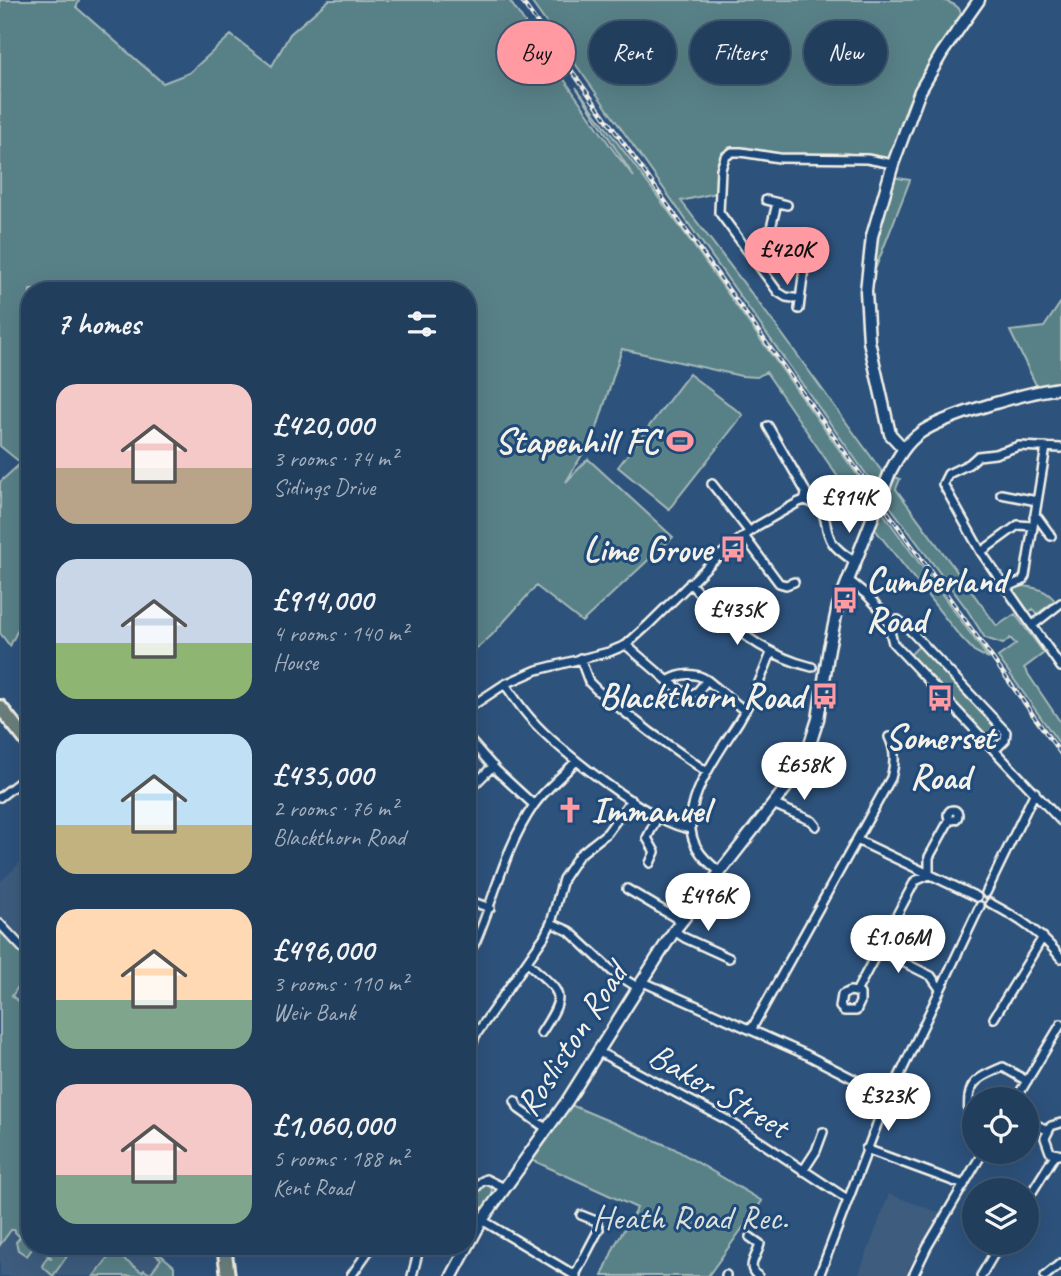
<!DOCTYPE html>
<meta charset="utf-8">
<style>
body{margin:0;font-family:Caveat,sans-serif;background:#2e4966;color:#f1f3f6;height:100vh;display:flex;flex-direction:column;font-size:26px;white-space:nowrap}
*{box-sizing:border-box;margin:0}
p{font-size:23px;color:#a2aebc}
.icon{flex:none;width:38px;height:38px;fill:none;stroke:currentColor;stroke-width:2;stroke-linecap:round;stroke-linejoin:round}
.map{position:relative;flex:1;overflow:hidden}
.panel{position:absolute;left:21px;top:282px;width:455px;height:973px;display:flex;flex-direction:column;background:#223e5d;border-radius:28px;box-shadow:0 7px 28px #0002,0 0 0 2px #3f5772}
.panel>*{flex:none}
.banner{position:absolute;left:497px;top:21px;width:458px;height:63px;display:flex;gap:14px}
.controls{position:absolute;left:962px;top:1087px;display:grid;gap:14px}
.controls a{display:grid;place-items:center;width:77px;height:77px;border-radius:50%;background:#223e5d;box-shadow:0 7px 28px #0002,0 0 0 2px #3f5772;font-size:35px}
.price{position:absolute;translate:-50% -60px;padding:0 16px;border-radius:24px;background:#fff;color:#222;font-size:23px;line-height:46px;filter:drop-shadow(0 2px 4px #0008)}
.price::after{content:'';position:absolute;left:50%;top:42px;width:21px;height:16px;margin-left:-10px;background:inherit;clip-path:polygon(0 0,100% 0,50% 100%)}
.price.selected{background:#ff9aa2;color:#111}
ul{padding:0;list-style:none}
li{display:flex;align-items:center;gap:21px;height:175px;padding:0 35px}
li span{display:grid;place-items:center;flex:none;width:196px;height:140px;border-radius:21px;color:#555}
li>.icon{margin-inline-start:auto}
span .icon{width:84px;height:84px;fill:#fffc;stroke-width:1}
li b{font-size:30px}
h2{display:flex;justify-content:space-between;align-items:center;height:84px;padding:0 35px;font-size:30px}
.tag{padding:0 24px;border-radius:32px;background:#223e5d;box-shadow:0 7px 28px #0002,0 0 0 2px #3f5772;font-size:24px;line-height:63px}
.tag.selected{background:#ff9aa2;color:#111}
.map>svg:first-child{display:block}
.built{fill:#3e5b7e}
.green{fill:#588187;stroke:#a6b9b8;stroke-width:2}
.lines{fill:none;stroke-linecap:round;stroke-linejoin:round}
.street-casing{stroke:#f4f1e8;stroke-width:12}
.secondary-casing{stroke:#f4f1e8;stroke-width:15}
.highway-casing{stroke:#f4f1e8;stroke-width:18}
.street{stroke:#1f4a7a;stroke-width:7}
.secondary{stroke:#1f4a7a;stroke-width:10}
.highway{stroke:#6b7f7c;stroke-width:12}
.rail-casing{stroke:#f4f1e8;stroke-width:4.5}
.rail{stroke:#1f4a7a;stroke-width:2;stroke-dasharray:5;stroke-linecap:butt}
.secondary-bridge-casing{stroke:#f4f1e8;stroke-width:15;stroke-linecap:butt}
.secondary-bridge{stroke:#1f4a7a;stroke-width:10}
.labels{text-anchor:middle;stroke-width:6;stroke-linejoin:round;paint-order:stroke}
.poi-label{font-size:35px;font-weight:bold;fill:#f4f1e8;stroke:#1f4a7a;text-anchor:end}
.street-label{font-size:35px;fill:#f4f1e8;stroke:#1f4a7a}
.park-label{font-size:35px;fill:#dde0d9;stroke:#1f4a7a}
</style>
<div class="map">
<svg width="1061" height="1276" viewBox="0 0 1061 1276">
<rect width="100%" height="100%" fill="#2d527c"/>
<filter id="ink" filterUnits="userSpaceOnUse"><feTurbulence type="fractalNoise" baseFrequency=".0143" numOctaves="2"/><feDisplacementMap in="SourceGraphic" scale="14" xChannelSelector="R" yChannelSelector="G"/><feConvolveMatrix kernelMatrix="1 2 1 2 8 2 1 2 1" color-interpolation-filters="sRGB"/></filter>
<g filter="url(#ink)">
<path class="built" d="M 30,853 L 30,1246 L 150,1246 L 174,1266 L 174,1276 L 0,1276 L 0,882 Z
M 889,1194 L 943,1214 L 908,1269 L 908,1276 L 858,1276 Z"/>
<path class="green" d="M 0,0 L 77,0 L 79,2 L 76,7 L 163,83 L 189,73 L 231,35 L 272,66 L 290,34 L 329,0 L 509,0 L 616,154 L 634,177 L 576,87 L 681,228 L 873,497 L 866,518 L 766,372 L 757,377 L 741,376 L 622,349 L 596,431 L 566,482 L 588,459 L 673,537 L 582,622 L 536,586 L 492,635 L 467,657 L 467,290 L 30,290 L 30,616 L 21,623 L 10,646 L 0,633 L 0,482 L 21,463 L 0,446 Z
M 530,0 L 943,0 C 953,4 962,6 961,18 L 924,71 L 907,106 L 890,159 L 845,153 L 817,157 L 779,155 L 738,150 L 722,156 L 718,162 L 716,193 L 681,201 L 777,327 L 883,473 L 876,488 Z
M 892,177 L 910,180 L 873,275 L 870,312 L 869,275 L 878,223 Z
M 1061,302 L 1061,384 L 1038,389 L 1010,331 L 1044,327 Z
M 689,374 L 743,415 L 669,509 L 618,467 Z
M 893,476 L 900,479 L 896,489 L 997,626 L 1015,614 L 1044,653 L 1024,668 L 1061,723 L 1061,746 L 998,657 L 1016,644 L 1010,638 L 1003,644 L 985,638 L 966,608 L 883,497 Z
M 880,509 L 989,659 L 974,651 L 958,634 L 874,528 Z
M 1024,586 C 1037,588 1047,590 1055,601 L 1037,614 L 1033,609 L 1029,612 L 1010,588 Z
M 921,644 L 1003,732 L 1003,739 L 996,744 L 992,744 L 909,656 Z
M 0,929 L 30,960 L 30,983 L 23,979 L 12,996 L 30,1010 L 30,1246 L 34,1246 L 27,1256 L 18,1250 L 16,1242 L 20,1237 L 15,1232 L 15,1230 L 11,1230 L 0,1245 Z
M 571,1105 L 673,1148 L 762,1201 L 708,1276 L 602,1276 L 615,1245 L 637,1208 L 532,1160 Z
M 484,1185 L 491,1187 L 493,1194 L 467,1231 L 467,1205 Z
M 36,1246 L 74,1246 L 53,1276 L 42,1266 L 47,1257 L 52,1258 Z
M 145,1246 L 150,1246 L 174,1266 L 174,1276 L 94,1276 L 113,1252 L 142,1272 L 144,1270 L 150,1274 L 161,1259 Z"/>
<g class="lines">
<g class="street-casing">
<path id="street" d="M 766,200 L 787,205
M 746,249 L 771,228 L 777,203
M 800,299 L 786,297 L 778,292 L 719,212 L 721,169 L 725,157 L 732,152 L 741,152 L 779,158 L 867,159 L 893,164
M 799,309 L 804,268
M 768,426 L 806,492 L 805,500
M 1061,448 L 1019,446 L 995,454 L 978,456 L 969,464 L 948,474 L 943,484 L 981,552 L 1061,667
M 712,484 L 749,531
M 1001,494 L 1037,501
M 1034,517 L 1038,518 L 1051,536
M 744,536 L 779,583 L 786,585 L 794,582
M 981,552 L 1018,525 L 1033,526
M 847,579 L 867,595 L 886,616 L 893,643 L 1061,821
M 690,583 C 721,621 764,656 812,667
M 1004,588 L 1022,581 L 1025,576 L 1046,447
M 889,621 L 898,620 L 908,628 L 1006,732 L 1005,740 L 995,750
M 1033,625 L 1061,603
M 626,645 L 668,681 C 680,673 696,672 707,680
M 580,658 L 589,682 L 598,691 L 650,732 L 707,772
M 668,681 L 685,693 L 691,695 L 698,691 L 707,680 L 745,711
M 505,684 C 513,696 521,708 531,719 C 555,748 655,826 691,829
M 467,709 L 505,684 L 537,670 L 609,652 L 626,645 L 648,625 L 713,561 L 757,526 L 799,502 L 805,500 C 832,509 821,524 832,542 C 837,550 846,556 854,561
M 467,737 L 496,770 L 534,805
M 0,797 L 30,774
M 467,803 L 473,786 L 493,766
M 773,804 L 812,821 L 816,826
M948 815a5 5 0 1 1 10 0a5 5 0 1 1-10 0Z
M 857,840 L 977,897
M 650,863 L 655,852 L 647,838 L 658,816
M 719,871 C 711,865 702,857 697,848 C 674,809 719,753 739,721 C 752,699 762,677 771,653
M 627,889 L 681,921
M 986,893 L 1035,792
M 467,900 L 490,908
M 990,903 C 1018,918 1041,932 1061,958
M 551,923 L 569,931 L 613,972 L 637,987
M 0,924 L 30,956
M 674,931 L 685,938 L 729,958
M 882,944 L 887,954 L 931,976 L 940,989
M 467,956 L 476,941 C 495,896 506,845 534,805 C 546,788 563,776 576,761
M 527,962 C 561,995 569,990 541,1033
M 641,981 L 807,1055 L 889,1097
M 856,992 L 850,991 L 842,995 L 840,1007 L 844,1011 L 856,1011 L 860,1002 L 860,994 L 856,992 L 915,881 L 929,875 L 929,857 L 950,819
M 994,1018 L 1043,937
M 751,1030 L 891,778 C 895,763 896,752 889,737
M 599,1052 L 729,1121 L 847,1199
M 467,1063 L 475,1036 L 544,937 L 551,923 L 563,879 L 579,855 L 607,833 L 631,800
M 1016,1099 L 1061,1024
M 515,1101 L 519,1109 L 547,1129
M 1027,1120 L 1047,1130
M 1061,1123 L 1051,1126 L 1045,1138 L 1050,1152 L 1061,1155
M 975,1125 L 969,1121 C 967,1084 970,1081 1003,1067 L 1027,1081
M 866,1149 L 964,1185
M 803,1171 L 816,1151 L 823,1132
M 467,1198 L 481,1182 L 486,1179 L 504,1188
M 1027,1200 L 1055,1155
M 482,1220 L 576,1276
M 750,1237 L 760,1244 C 757,1257 745,1267 758,1276
M 575,1275 L 599,1229 L 596,1221 L 581,1215
M 351,1276 L 372,1246
M 412,1276 L 418,1253 L 415,1251
M 726,1276 L 726,1275
M 819,1276 L 879,1119 L 980,906
M 913,1276 L 927,1247 L 983,1152
M 981,1276 L 1001,1242
M 1045,1276 L 1061,1263"/>
</g>
<g class="secondary-casing">
<path id="secondary" d="M 904,449 L 890,434 L 869,341 L 866,291 L 872,236 L 893,164 L 920,91 L 942,53 L 979,0
M 890,472 C 898,457 906,443 920,433 C 943,416 1031,391 1061,388
M 452,1276 L 482,1220 L 567,1101 L 674,931 L 803,766 L 818,719 L 829,648 L 838,606 L 872,519"/>
</g>
<g class="highway-casing">
<path id="highway" d="M 0,707 L 30,745
M 224,1246 L 228,1276"/>
</g>
<use href="#street" class="street"/>
<use href="#secondary" class="secondary"/>
<use href="#highway" class="highway"/>
<g class="rail-casing">
<path id="rail" d="M 521,0 L 1061,754"/>
</g>
<use href="#rail" class="rail"/>
<g class="secondary-bridge-casing">
<path id="secondary-bridge" d="M 872,519 L 890,472"/>
</g>
<use href="#secondary-bridge" class="secondary-bridge"/>
</g>
</g>
<defs>
<g id="stadium-bare" transform="scale(2.1)"><path d="M0-5a6.5 5 0 1 0 0 10a6.5 5 0 1 0 0-10ZM-3.5-1.8h7v3.6h-7Z" fill="#ff9aa2" stroke="#1f4a7a" stroke-width="2.5" paint-order="stroke"/></g>
<g id="bus-bare" transform="scale(2.1)"><path d="M-5-6H5V4H4V6H2V4H-2V6H-4V4H-5ZM-3.5-4V0h7V-4ZM-3.5 1.2v1.5H-2V1.2ZM2 1.2v1.5H3.5V1.2Z" fill="#ff9aa2" stroke="#1f4a7a" stroke-width="2.5" paint-order="stroke"/></g>
<g id="church-bare" transform="scale(2.1)"><path d="M-1.2-6h2.4v3.5h3.3v2.4h-3.3V6h-2.4V-.1h-3.3v-2.4h3.3Z" fill="#ff9aa2" stroke="#1f4a7a" stroke-width="2.5" paint-order="stroke"/></g>
</defs>
<g fill-rule="evenodd">
<use href="#stadium-bare" x="680" y="441"/>
<use href="#bus-bare" x="733" y="549"/>
<use href="#bus-bare" x="845" y="600"/>
<use href="#bus-bare" x="825" y="696"/>
<use href="#bus-bare" x="940" y="698"/>
<use href="#church-bare" x="570" y="810"/>
</g>
<g class="labels">
<g class="poi-label">
<text x="659" y="453">Stapenhill FC</text>
<text x="712" y="561">Lime Grove</text>
<text x="866" y="592" text-anchor="start">Cumberland<tspan x="866" dy="40">Road</tspan></text>
<text x="804" y="708">Blackthorn Road</text>
<text x="940" y="749" text-anchor="middle">Somerset<tspan x="940" dy="40">Road</tspan></text>
<text x="591" y="822" text-anchor="start">Immanuel</text>
</g>
<g class="street-label">
<text transform="translate(571 1039) rotate(-57)" y="12">Rosliston Road</text>
<text transform="translate(719 1090) rotate(30)" y="12">Baker Street</text>
</g>
<g class="park-label">
<text x="690" y="1229">Heath Road Rec.</text>
</g>
</g>
</svg>
<div class="controls">
<a><svg class="icon" aria-label="locate" viewBox="0 0 24 24"><circle cx="12" cy="12" r="6"/><path d="M12 2v4M12 18v4M2 12h4M18 12h4"/></svg></a>
<a><svg class="icon" aria-label="layers" viewBox="0 0 24 24"><path d="M12 4l9 5-9 5-9-5zM3 14l9 5 9-5"/></svg></a>
</div>
<b class="price selected" style="left:787px;top:287px">£420K</b>
<b class="price" style="left:849px;top:535px">£914K</b>
<b class="price" style="left:737px;top:647px">£435K</b>
<b class="price" style="left:804px;top:802px">£658K</b>
<b class="price" style="left:708px;top:933px">£496K</b>
<b class="price" style="left:898px;top:975px">£1.06M</b>
<b class="price" style="left:888px;top:1133px">£323K</b>
<div class="banner">
<a class="tag selected">Buy</a>
<a class="tag">Rent</a>
<a class="tag">Filters</a>
<a class="tag">New</a>
</div>
<section class="panel">
<h2>7 homes<svg class="icon" aria-label="filters" viewBox="0 0 24 24"><path d="M4 7h16M4 17h16"/><circle cx="9" cy="7" r="2"/><circle cx="15" cy="17" r="2"/></svg></h2>
<ul>
<li><span style="background:linear-gradient(#f6c9c9 60%,#b9a48a 0)"><svg class="icon" aria-label="home" viewBox="0 0 24 24"><path d="M3 11l9-7 9 7M6 9v11h12V9"/></svg></span><div><b>£420,000</b><p>3 rooms · 74 m²</p><p>Sidings Drive</p></div></li>
<li><span style="background:linear-gradient(#c9d6e8 60%,#8fb573 0)"><svg class="icon" aria-label="home" viewBox="0 0 24 24"><path d="M3 11l9-7 9 7M6 9v11h12V9"/></svg></span><div><b>£914,000</b><p>4 rooms · 140 m²</p><p>House</p></div></li>
<li><span style="background:linear-gradient(#bfe0f5 65%,#c2b280 0)"><svg class="icon" aria-label="home" viewBox="0 0 24 24"><path d="M3 11l9-7 9 7M6 9v11h12V9"/></svg></span><div><b>£435,000</b><p>2 rooms · 76 m²</p><p>Blackthorn Road</p></div></li>
<li><span style="background:linear-gradient(#ffd9b3 65%,#7fa58c 0)"><svg class="icon" aria-label="home" viewBox="0 0 24 24"><path d="M3 11l9-7 9 7M6 9v11h12V9"/></svg></span><div><b>£496,000</b><p>3 rooms · 110 m²</p><p>Weir Bank</p></div></li>
<li><span style="background:linear-gradient(#f6c9c9 65%,#7fa58c 0)"><svg class="icon" aria-label="home" viewBox="0 0 24 24"><path d="M3 11l9-7 9 7M6 9v11h12V9"/></svg></span><div><b>£1,060,000</b><p>5 rooms · 188 m²</p><p>Kent Road</p></div></li>
</ul>
</section>
</div>
